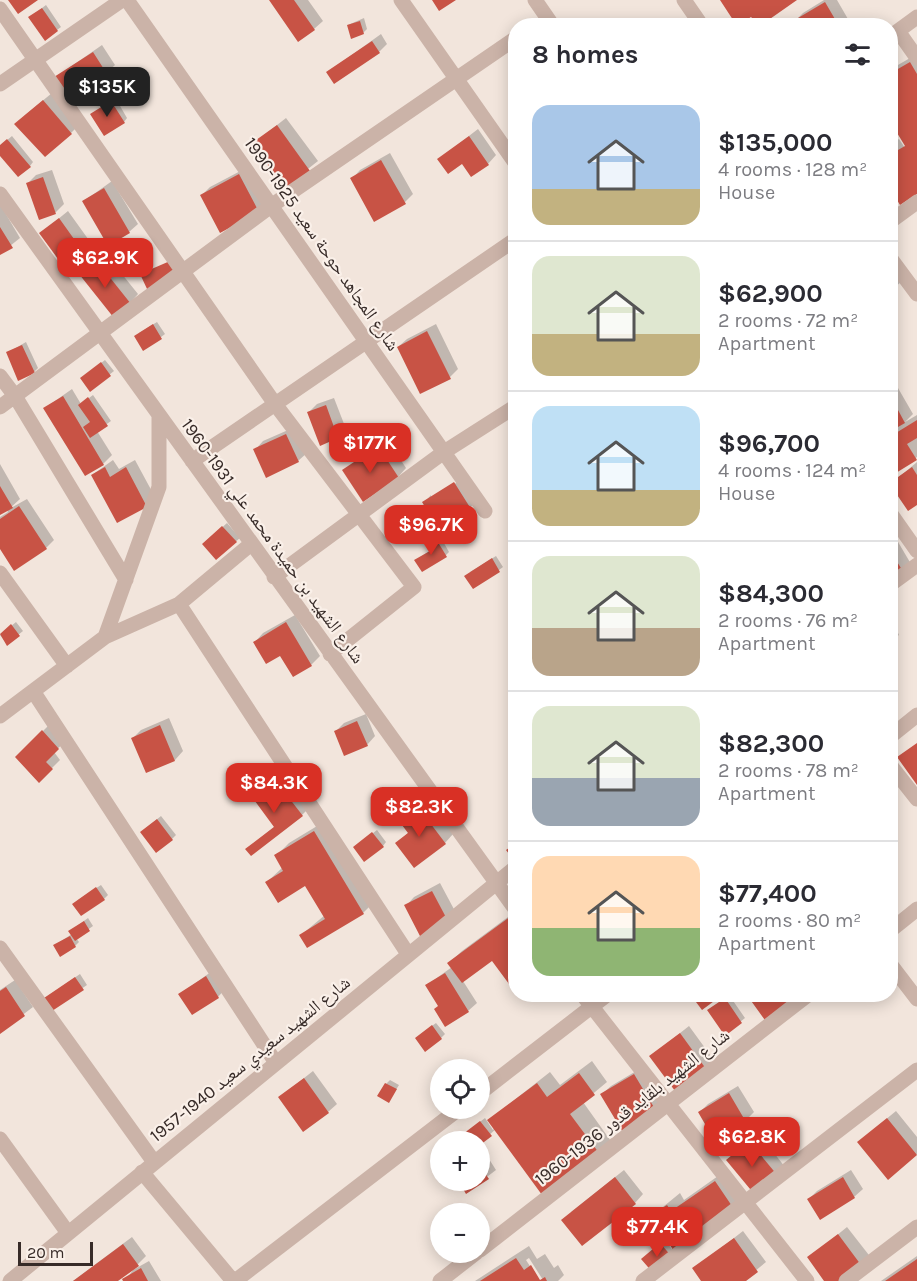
<!DOCTYPE html>
<meta charset="utf-8">
<style>
body{margin:0;font-family:Karla,"Noto Naskh Arabic",sans-serif;background:#f7f7f7;color:#2b2b33;height:100vh;display:flex;flex-direction:column;font-size:22px;white-space:nowrap}
*{box-sizing:border-box;margin:0}
p{font-size:20px;color:#7c7c81}
.icon{flex:none;width:33px;height:33px;fill:none;stroke:currentColor;stroke-width:2;stroke-linecap:round;stroke-linejoin:round}
.map{position:relative;flex:1;overflow:hidden}
.drawer{position:absolute;left:508px;top:18px;width:390px;height:984px;display:flex;flex-direction:column;background:#fff;border-radius:24px;box-shadow:0 3px 15px #0003}
.drawer>*{flex:none}
.tools{position:absolute;left:430px;top:1059px;display:grid;gap:12px}
.tools a{display:grid;place-items:center;width:60px;height:60px;border-radius:50%;background:#fff;box-shadow:0 3px 15px #0003;font-size:30px}
.scale{position:absolute;left:18px;bottom:15px;width:75px;box-sizing:border-box;padding-left:6px;border:3px solid #372b28;border-top:0;font-size:16px;line-height:21px;white-space:nowrap;color:#372b28;-webkit-text-stroke:4px #faf0e9;paint-order:stroke}
.price{position:absolute;translate:-50% -51px;padding:0 14px;border-radius:12px;background:#d93025;color:#fff;font-size:20px;line-height:39px;filter:drop-shadow(0 2px 3px #0008)}
.price::after{content:'';position:absolute;left:50%;top:36px;width:18px;height:14px;margin-left:-9px;background:inherit;clip-path:polygon(0 0,100% 0,50% 100%)}
.price.current{background:#222;color:#fff}
ul{padding:0;list-style:none}
li{display:flex;align-items:center;gap:18px;height:150px;padding:0 24px}
li+li{border-top:2px solid #e1e1e2}
li span{display:grid;place-items:center;flex:none;width:168px;height:120px;border-radius:18px;color:#555}
li>.icon{margin-inline-start:auto}
span .icon{width:72px;height:72px;fill:#fffc;stroke-width:1}
li b{font-size:26px}
h2{display:flex;justify-content:space-between;align-items:center;height:72px;padding:0 24px;font-size:26px}
.map>svg:first-child{display:block}
.shadow{fill:#0003;fill-rule:evenodd}
.building{fill:#c85345}
.lines{fill:none;stroke-linecap:round;stroke-linejoin:round}
.street{stroke:#cbb3a8;stroke-width:15}
.labels{text-anchor:middle;stroke-width:4.5;stroke-linejoin:round;paint-order:stroke}
.street-label{font-size:18px;fill:#372b28;stroke:#faf0e9}
</style>
<div class="map">
<svg width="917" height="1281" viewBox="0 0 917 1281">
<rect width="100%" height="100%" fill="#f2e5dc"/>
<path class="shadow" d="M 271,0 L 308,0 L 323,21 L 314,29 Z
M 824,0 L 837,0 L 852,26 L 797,26 L 794,22 L 803,13 Z
M 46,5 L 61,27 L 57,30 L 34,14 Z
M 364,18 L 367,29 L 363,33 L 348,25 Z
M 381,34 L 387,44 L 379,52 L 328,72 Z
M 102,45 L 115,65 L 106,73 L 56,77 Z
M 917,54 L 917,192 L 891,187 L 891,144 L 899,139 L 905,148 L 907,147 L 891,120 L 891,69 Z
M 52,93 L 79,125 L 71,133 L 24,116 Z
M 116,99 L 127,118 L 124,122 L 96,111 Z
M 286,118 L 318,161 L 285,187 L 254,143 Z
M 478,129 L 496,155 L 488,164 L 439,159 Z
M 12,136 L 33,162 L 30,166 L 0,153 L 0,146 Z
M 390,153 L 413,194 L 405,202 L 352,179 L 360,170 Z
M 248,167 L 267,203 L 258,211 L 202,195 L 210,187 Z
M 52,170 L 64,204 L 56,212 L 40,218 L 27,184 L 36,175 Z
M 112,181 L 138,224 L 129,232 L 84,201 Z
M 0,204 L 20,238 L 0,254 Z
M 68,211 L 96,250 L 69,272 L 41,233 Z
M 105,253 L 138,294 L 130,303 L 89,266 Z
M 891,265 L 902,281 L 891,291 Z
M 157,322 L 165,334 L 161,337 L 139,333 Z
M 436,324 L 458,369 L 450,377 L 398,347 L 407,339 Z
M 26,342 L 38,368 L 34,372 L 7,353 Z
M 105,360 L 114,371 L 90,390 L 86,375 Z
M 898,388 L 913,414 L 905,422 L 917,415 L 917,457 L 891,474 L 891,392 Z
M 72,389 L 81,404 L 93,395 L 111,421 L 97,431 L 112,455 L 102,465 L 45,408 Z
M 334,398 L 346,429 L 338,437 L 321,444 L 309,412 L 317,404 Z
M 295,427 L 307,453 L 298,461 L 255,450 L 263,441 Z
M 387,439 L 406,468 L 398,477 L 344,471 Z
M 113,460 L 119,469 L 135,460 L 155,497 L 147,506 L 92,475 Z
M 917,462 L 917,503 L 891,484 Z
M 0,464 L 20,499 L 9,509 L 27,499 L 54,540 L 46,548 L 0,547 L 0,517 L 8,512 L 7,510 L 0,514 Z
M 461,480 L 478,499 L 470,508 L 428,520 L 411,517 L 425,505 L 424,503 L 431,495 L 431,498 Z
M 227,523 L 240,538 L 216,558 L 204,544 Z
M 891,530 L 911,564 L 891,579 Z
M 440,536 L 449,552 L 446,555 L 420,557 L 431,550 L 428,545 Z
M 496,556 L 503,567 L 499,570 L 470,572 Z
M 295,615 L 320,656 L 311,665 L 255,642 L 263,633 Z
M 16,622 L 23,631 L 7,644 L 0,635 Z
M 893,622 L 899,635 L 891,641 L 891,623 Z
M 366,714 L 375,736 L 367,745 L 335,732 L 344,723 Z
M 169,718 L 183,751 L 175,760 L 147,771 L 133,738 L 141,730 Z
M 51,723 L 67,740 L 54,752 L 60,760 L 39,781 L 17,757 Z
M 284,772 L 310,807 L 302,815 L 247,849 L 275,826 L 254,797 Z
M 427,800 L 453,834 L 445,843 L 397,843 L 409,832 L 401,821 Z
M 161,816 L 176,835 L 172,839 L 146,828 Z
M 327,820 L 376,900 L 363,913 L 301,935 L 325,915 L 306,884 L 267,882 L 283,867 L 276,856 L 289,843 Z
M 377,830 L 386,842 L 383,846 L 359,844 Z
M 440,883 L 456,913 L 448,922 L 406,906 L 414,897 Z
M 101,885 L 108,895 L 104,899 L 78,900 Z
M 516,911 L 516,977 L 492,959 L 463,981 L 477,1003 L 468,1011 L 440,1005 L 427,985 L 452,967 L 449,963 L 462,951 Z
M 88,918 L 93,926 L 76,938 L 79,942 L 75,946 L 55,945 L 72,934 L 70,931 Z
M 215,969 L 226,988 L 218,997 L 180,994 Z
M 80,974 L 87,985 L 52,1009 L 45,998 Z
M 15,980 L 33,1007 L 0,1032 L 0,990 Z
M 729,995 L 745,1018 L 725,1034 L 713,1007 Z
M 436,1023 L 445,1034 L 441,1038 L 421,1034 Z
M 689,1026 L 716,1063 L 708,1071 L 651,1056 Z
M 592,1061 L 607,1082 L 583,1102 L 613,1144 L 601,1156 L 496,1129 L 480,1143 L 464,1134 L 485,1118 L 493,1130 L 495,1128 L 489,1120 L 550,1072 L 560,1085 Z
M 643,1067 L 665,1105 L 657,1113 L 602,1094 L 611,1086 Z
M 313,1071 L 337,1104 L 328,1112 L 280,1097 Z
M 390,1080 L 399,1085 L 389,1101 L 386,1084 Z
M 738,1086 L 754,1112 L 745,1121 L 751,1131 L 743,1139 L 707,1143 L 713,1136 L 700,1112 L 708,1104 Z
M 896,1111 L 917,1137 L 917,1154 L 888,1178 L 868,1134 Z
M 759,1134 L 785,1167 L 777,1175 L 737,1152 Z
M 482,1148 L 496,1170 L 467,1192 L 480,1180 Z
M 728,1169 L 748,1198 L 675,1252 L 647,1256 L 665,1241 L 672,1249 L 673,1247 L 652,1216 L 680,1193 L 684,1200 Z
M 624,1170 L 643,1194 L 635,1203 L 571,1212 Z
M 851,1170 L 863,1189 L 854,1197 L 809,1199 L 817,1191 Z
M 847,1227 L 872,1259 L 826,1281 L 809,1258 Z
M 743,1231 L 766,1262 L 743,1281 L 703,1281 L 694,1269 Z
M 132,1237 L 146,1256 L 133,1269 L 116,1281 L 73,1281 Z
M 529,1246 L 537,1259 L 545,1254 L 554,1268 L 558,1265 L 564,1275 L 558,1281 L 475,1281 ZM 529,1258 L 543,1280 L 539,1280 L 526,1260 Z
M 917,1256 L 917,1281 L 881,1281 Z
M 149,1261 L 161,1281 L 125,1281 L 133,1270 Z"/>
<path class="building" d="M 8,0 L 38,0 L 18,14 Z
M 269,0 L 294,0 L 315,30 L 298,42 Z
M 432,0 L 456,0 L 439,11 Z
M 720,0 L 797,0 L 760,26 L 751,17 L 737,26 Z
M 825,2 L 839,26 L 795,26 L 793,21 Z
M 42,8 L 58,31 L 45,41 L 28,17 Z
M 360,21 L 364,34 L 351,39 L 347,25 Z
M 372,41 L 380,53 L 334,84 L 326,72 Z
M 93,52 L 107,74 L 69,99 L 54,77 Z
M 910,62 L 917,74 L 917,194 L 900,205 L 891,190 L 891,154 L 905,146 L 891,123 L 891,73 Z
M 43,100 L 72,134 L 45,157 L 14,124 Z
M 111,101 L 125,123 L 104,136 L 90,114 Z
M 277,125 L 310,171 L 285,189 L 252,143 Z
M 469,136 L 489,165 L 471,177 L 462,164 L 448,174 L 437,159 Z
M 7,139 L 31,167 L 18,177 L 0,156 L 0,145 Z
M 381,160 L 406,204 L 374,222 L 350,178 Z
M 239,174 L 259,212 L 220,233 L 200,195 Z
M 43,177 L 56,214 L 39,220 L 26,183 Z
M 104,188 L 130,233 L 108,246 L 82,201 Z
M 59,218 L 89,260 L 69,274 L 39,233 Z
M 0,227 L 13,248 L 0,255 Z
M 96,260 L 131,304 L 114,318 L 79,274 Z
M 170,261 L 177,278 L 148,291 L 140,274 Z
M 153,324 L 162,339 L 143,351 L 134,336 Z
M 427,331 L 451,379 L 420,394 L 397,347 Z
M 22,345 L 35,373 L 18,381 L 6,352 Z
M 101,362 L 111,376 L 90,392 L 80,378 Z
M 63,396 L 104,465 L 85,476 L 43,408 Z
M 88,397 L 108,426 L 90,438 L 83,427 L 90,422 L 78,405 Z
M 891,397 L 905,423 L 891,431 Z
M 326,405 L 338,438 L 320,446 L 307,412 Z
M 917,420 L 917,438 L 907,444 L 917,460 L 891,476 L 891,436 Z
M 286,434 L 299,462 L 266,478 L 253,449 Z
M 378,446 L 399,478 L 363,502 L 342,470 Z
M 105,467 L 110,477 L 126,467 L 147,507 L 117,523 L 91,475 Z
M 912,467 L 917,475 L 917,505 L 908,511 L 891,486 L 891,482 Z
M 454,482 L 471,509 L 434,532 L 428,522 L 417,529 L 409,517 L 425,507 L 422,502 Z
M 0,486 L 13,508 L 0,515 Z
M 19,506 L 47,549 L 14,571 L 0,549 L 0,519 Z
M 222,526 L 237,542 L 216,560 L 202,544 Z
M 436,539 L 447,557 L 422,572 L 414,560 L 430,551 L 427,545 Z
M 891,552 L 904,573 L 891,581 Z
M 492,558 L 500,572 L 473,589 L 464,576 Z
M 286,622 L 312,666 L 293,677 L 280,656 L 266,664 L 253,642 Z
M 11,624 L 20,636 L 7,646 L 0,634 Z
M 357,721 L 368,746 L 344,756 L 334,731 Z
M 160,725 L 175,761 L 146,773 L 131,738 Z
M 42,730 L 59,749 L 46,762 L 53,769 L 39,783 L 15,757 Z
M 917,743 L 917,785 L 897,757 Z
M 275,780 L 303,816 L 251,856 L 245,849 L 274,827 L 252,797 Z
M 418,807 L 446,844 L 414,868 L 395,843 L 408,833 L 399,821 Z
M 157,819 L 173,840 L 156,853 L 140,832 Z
M 314,831 L 364,914 L 307,948 L 299,935 L 325,919 L 305,886 L 278,903 L 265,882 L 283,871 L 274,855 Z
M 372,832 L 384,847 L 364,862 L 353,847 Z
M 516,843 L 516,863 L 506,850 Z
M 96,887 L 105,900 L 81,916 L 72,904 Z
M 432,891 L 449,923 L 421,938 L 404,905 Z
M 511,916 L 516,924 L 516,979 L 509,984 L 492,961 L 462,983 L 447,963 Z
M 84,921 L 90,931 L 75,941 L 68,931 Z
M 70,936 L 76,947 L 60,957 L 53,945 Z
M 445,973 L 469,1012 L 445,1027 L 434,1009 L 438,1006 L 425,985 Z
M 206,976 L 219,998 L 192,1015 L 178,994 Z
M 75,977 L 84,990 L 52,1011 L 44,998 Z
M 6,987 L 25,1016 L 0,1034 L 0,991 Z
M 690,994 L 720,994 L 721,996 L 702,1010 Z
M 754,994 L 807,994 L 767,1023 L 749,998 Z
M 725,998 L 742,1023 L 725,1036 L 707,1010 Z
M 432,1025 L 442,1039 L 425,1052 L 415,1038 Z
M 680,1033 L 709,1073 L 678,1095 L 649,1056 Z
M 579,1073 L 595,1095 L 570,1114 L 602,1157 L 545,1199 L 487,1120 L 537,1083 L 547,1097 Z
M 634,1074 L 658,1114 L 624,1134 L 600,1094 Z
M 304,1078 L 329,1113 L 303,1132 L 278,1097 Z
M 385,1083 L 397,1089 L 389,1103 L 377,1096 Z
M 729,1093 L 746,1122 L 736,1128 L 744,1140 L 714,1158 L 705,1143 L 713,1138 L 698,1112 Z
M 887,1118 L 917,1155 L 888,1180 L 857,1142 Z
M 480,1121 L 492,1136 L 480,1145 L 480,1142 L 462,1142 L 459,1137 Z
M 749,1141 L 778,1176 L 755,1195 L 726,1160 Z
M 480,1166 L 489,1179 L 466,1194 L 458,1180 L 480,1180 Z
M 615,1177 L 636,1204 L 582,1246 L 561,1220 Z
M 843,1177 L 855,1198 L 820,1220 L 807,1199 Z
M 715,1181 L 736,1212 L 676,1254 L 650,1216 L 667,1205 L 671,1211 Z
M 838,1234 L 864,1269 L 848,1281 L 824,1281 L 807,1257 Z
M 734,1238 L 758,1272 L 746,1281 L 701,1281 L 692,1268 Z
M 660,1243 L 673,1258 L 654,1274 L 641,1259 Z
M 123,1244 L 139,1266 L 118,1281 L 73,1281 Z
M 516,1258 L 524,1270 L 531,1265 L 540,1280 L 545,1277 L 547,1281 L 480,1281 Z
M 917,1259 L 917,1281 L 885,1281 Z
M 141,1268 L 148,1281 L 123,1281 L 122,1279 Z"/>
<g class="lines">
<path class="street" d="M 127,0 L 485,511
M 401,0 L 516,164
M 535,0 L 553,26
M 684,0 L 702,26
M 0,9 L 275,404 L 414,587 L 330,654
M 898,31 L 917,58
M 891,36 L 917,17
M 0,84 L 122,0
M 0,194 L 516,910
M 891,221 L 917,202
M 891,259 L 917,294
M 0,376 L 15,396 L 126,580
M 0,407 L 271,206 L 516,38
M 192,461 L 516,239
M 891,514 L 917,551
M 0,573 L 67,666
M 274,577 L 444,452 L 516,406
M 891,584 L 917,565
M 179,604 L 408,954
M 105,637 L 179,604 L 251,544
M 33,691 L 276,1063
M 0,716 L 105,637 L 159,487 L 159,415
M 891,736 L 917,715
M 891,766 L 917,799
M 891,930 L 917,909
M 0,948 L 154,1162
M 891,965 L 917,999
M 582,994 L 807,1281
M 480,1093 L 608,994
M 0,1139 L 68,1233
M 142,1172 L 233,1281
M 480,1250 L 809,994
M 10,1281 L 516,867
M 235,1281 L 460,1108
M 440,1281 L 477,1252
M 643,1281 L 917,1070
M 846,1281 L 917,1227"/>
</g>
<g class="labels">
<g class="street-label">
<text transform="translate(322 244) rotate(55)" y="6">شارع المجاهد حوحة سعيد 1925-1990</text>
<text transform="translate(273 541) rotate(54)" y="6">شارع الشهيد بن حميدة محمد علي 1931-1960</text>
<text transform="translate(250 1059) rotate(-39)" y="6">شارع الشهيد سعيدي سعيد 1940-1957</text>
<text transform="translate(632 1107) rotate(-38)" y="6">شارع الشهيد بلقايد قدور 1936-1960</text>
</g>
</g>
</svg>
<div class="tools">
<a><svg class="icon" aria-label="locate" viewBox="0 0 24 24"><circle cx="12" cy="12" r="6"/><path d="M12 2v4M12 18v4M2 12h4M18 12h4"/></svg></a>
<a>+</a>
<a>−</a>
</div>
<div class="scale">20 m</div>
<b class="price current" style="left:107px;top:118px">$135K</b>
<b class="price" style="left:105px;top:289px">$62.9K</b>
<b class="price" style="left:370px;top:474px">$177K</b>
<b class="price" style="left:431px;top:556px">$96.7K</b>
<b class="price" style="left:274px;top:814px">$84.3K</b>
<b class="price" style="left:419px;top:838px">$82.3K</b>
<b class="price" style="left:752px;top:1168px">$62.8K</b>
<b class="price" style="left:657px;top:1258px">$77.4K</b>
<section class="drawer">
<h2>8 homes<svg class="icon" aria-label="filters" viewBox="0 0 24 24"><path d="M4 7h16M4 17h16"/><circle cx="9" cy="7" r="2"/><circle cx="15" cy="17" r="2"/></svg></h2>
<ul>
<li><span style="background:linear-gradient(#a9c7e8 70%,#c2b280 0)"><svg class="icon" aria-label="home" viewBox="0 0 24 24"><path d="M3 11l9-7 9 7M6 9v11h12V9"/></svg></span><div><b>$135,000</b><p>4 rooms · 128 m²</p><p>House</p></div></li>
<li><span style="background:linear-gradient(#dfe7d0 65%,#c2b280 0)"><svg class="icon" aria-label="home" viewBox="0 0 24 24"><path d="M3 11l9-7 9 7M6 9v11h12V9"/></svg></span><div><b>$62,900</b><p>2 rooms · 72 m²</p><p>Apartment</p></div></li>
<li><span style="background:linear-gradient(#bfe0f5 70%,#c2b280 0)"><svg class="icon" aria-label="home" viewBox="0 0 24 24"><path d="M3 11l9-7 9 7M6 9v11h12V9"/></svg></span><div><b>$96,700</b><p>4 rooms · 124 m²</p><p>House</p></div></li>
<li><span style="background:linear-gradient(#dfe7d0 60%,#b9a48a 0)"><svg class="icon" aria-label="home" viewBox="0 0 24 24"><path d="M3 11l9-7 9 7M6 9v11h12V9"/></svg></span><div><b>$84,300</b><p>2 rooms · 76 m²</p><p>Apartment</p></div></li>
<li><span style="background:linear-gradient(#dfe7d0 60%,#9aa5b1 0)"><svg class="icon" aria-label="home" viewBox="0 0 24 24"><path d="M3 11l9-7 9 7M6 9v11h12V9"/></svg></span><div><b>$82,300</b><p>2 rooms · 78 m²</p><p>Apartment</p></div></li>
<li><span style="background:linear-gradient(#ffd9b3 60%,#8fb573 0)"><svg class="icon" aria-label="home" viewBox="0 0 24 24"><path d="M3 11l9-7 9 7M6 9v11h12V9"/></svg></span><div><b>$77,400</b><p>2 rooms · 80 m²</p><p>Apartment</p></div></li>
</ul>
</section>
</div>
